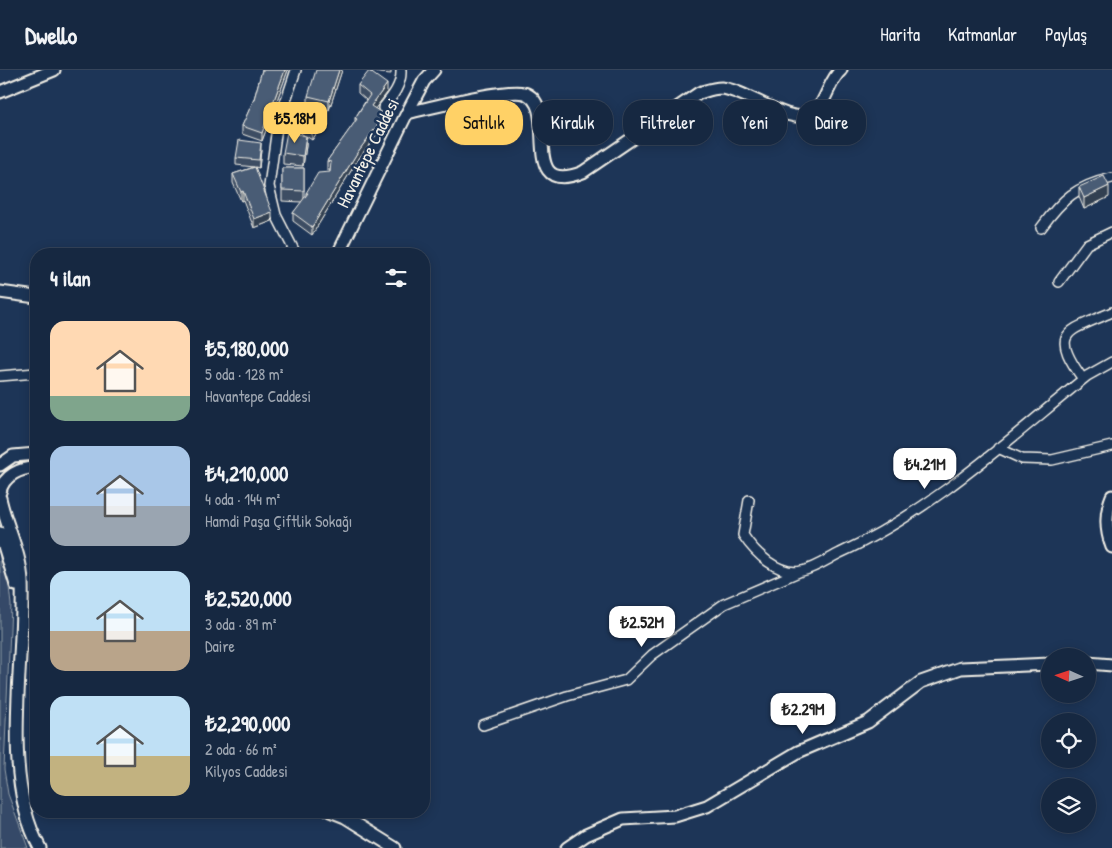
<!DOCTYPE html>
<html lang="tr">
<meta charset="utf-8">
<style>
body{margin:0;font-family:"Patrick Hand",sans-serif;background:#23344c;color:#f1f3f6;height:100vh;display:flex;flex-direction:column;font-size:19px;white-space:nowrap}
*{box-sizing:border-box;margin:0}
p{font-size:16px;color:#9ea6b1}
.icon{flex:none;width:28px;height:28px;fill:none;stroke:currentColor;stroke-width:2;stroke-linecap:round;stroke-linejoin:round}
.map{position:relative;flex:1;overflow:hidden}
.details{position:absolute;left:30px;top:178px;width:400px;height:570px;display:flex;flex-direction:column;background:#162841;border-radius:20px;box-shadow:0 2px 12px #0003,0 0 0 1px #35445a}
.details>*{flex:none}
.top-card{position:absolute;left:445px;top:30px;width:475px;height:45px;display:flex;gap:10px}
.needle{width:32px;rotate:273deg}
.buttons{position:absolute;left:1041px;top:578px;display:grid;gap:10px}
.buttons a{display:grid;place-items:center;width:55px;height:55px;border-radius:50%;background:#162841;box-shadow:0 2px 12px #0003,0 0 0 1px #35445a;font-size:25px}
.price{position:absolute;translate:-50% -42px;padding:0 11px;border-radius:10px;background:#fff;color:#222;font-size:16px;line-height:32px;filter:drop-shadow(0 1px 2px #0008)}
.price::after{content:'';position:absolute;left:50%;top:30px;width:15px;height:11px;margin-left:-8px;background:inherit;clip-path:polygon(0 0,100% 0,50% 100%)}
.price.active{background:#ffd166;color:#111}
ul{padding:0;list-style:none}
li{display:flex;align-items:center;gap:15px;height:125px;padding:0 20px}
li span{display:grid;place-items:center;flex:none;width:140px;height:100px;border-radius:15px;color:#555}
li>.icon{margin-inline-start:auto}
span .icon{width:60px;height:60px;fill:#fffc;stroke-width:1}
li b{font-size:21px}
h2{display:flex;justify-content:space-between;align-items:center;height:60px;padding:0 20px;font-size:21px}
.tag{padding:0 18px;border-radius:20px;background:#162841;box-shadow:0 2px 12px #0003,0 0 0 1px #35445a;font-size:18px;line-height:45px}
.tag.active{background:#ffd166;color:#111}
header{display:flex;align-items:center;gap:30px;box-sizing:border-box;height:70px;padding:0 25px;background:#162841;border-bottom:1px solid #35445a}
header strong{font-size:24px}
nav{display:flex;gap:28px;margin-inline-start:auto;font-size:18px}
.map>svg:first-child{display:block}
.green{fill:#354a67;stroke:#949ea8}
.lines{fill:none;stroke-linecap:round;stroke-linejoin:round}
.minor-casing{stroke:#f4f1e8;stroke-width:12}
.tertiary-casing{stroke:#f4f1e8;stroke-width:15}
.minor{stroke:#1d3557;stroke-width:9}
.tertiary{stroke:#1d3557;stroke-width:11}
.wall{fill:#3e4e64;stroke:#f4f1e8}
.shaded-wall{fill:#324051;stroke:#f4f1e8}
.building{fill:#485b74;stroke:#f4f1e8}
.labels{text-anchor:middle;stroke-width:5;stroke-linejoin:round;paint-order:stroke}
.street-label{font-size:18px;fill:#f4f1e8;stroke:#1d3557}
</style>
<header>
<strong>Dwello</strong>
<nav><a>Harita</a><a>Katmanlar</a><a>Paylaş</a></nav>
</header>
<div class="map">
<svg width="1112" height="778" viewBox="0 0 1112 778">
<rect width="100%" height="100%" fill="#1d3557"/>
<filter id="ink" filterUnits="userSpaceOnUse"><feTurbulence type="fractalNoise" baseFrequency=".02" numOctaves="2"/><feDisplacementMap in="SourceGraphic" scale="10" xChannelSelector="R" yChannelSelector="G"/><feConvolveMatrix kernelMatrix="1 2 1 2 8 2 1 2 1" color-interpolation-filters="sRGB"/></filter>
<g filter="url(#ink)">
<path class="green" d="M 0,483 L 8,508 L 11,535 L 4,699 L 8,724 L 28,778 L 0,778 Z"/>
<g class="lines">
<g class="minor-casing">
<path id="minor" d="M 296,0 L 277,57 L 269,116 L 276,145 L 296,184
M 383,38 C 392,27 402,15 401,0
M 1041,158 C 1062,129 1076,116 1112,108
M 1059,212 L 1087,174 L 1112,162
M 0,306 L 36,303
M 1083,309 C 1048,261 1068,262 1112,242
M 998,378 L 1022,389 L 1052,390 L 1112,376
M 749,430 L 743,465 C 755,483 778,506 802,501 C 815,498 828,489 840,483 C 932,441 1008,370 1087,306 L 1112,292
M 483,655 L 567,626 L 626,610 L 652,585 L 724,534 L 801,501"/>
</g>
<g class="tertiary-casing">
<path id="tertiary" d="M 0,22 L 54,0
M 407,43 C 429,38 506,18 524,23 C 562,35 515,129 583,102 L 699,23 C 706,21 713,18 721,18 C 747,20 789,56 811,44 C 826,36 828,11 841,0
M 338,184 L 407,43 L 424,11 L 434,0
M 0,222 L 36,227
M 0,395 L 13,386 L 36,384
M 0,422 C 3,406 21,397 36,398
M 1112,426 C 1105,443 1105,459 1112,477
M 0,428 C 6,456 21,483 22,512 C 25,593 0,707 40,778
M 0,463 L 16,515
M 1088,593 L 1112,595
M 330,741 L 345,747 L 395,778
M 567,778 L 586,765 L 623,749 L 675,746 L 707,736 L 798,682 L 868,652 L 921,612 L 961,598 L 1050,594"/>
</g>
<use href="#minor" class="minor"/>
<use href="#tertiary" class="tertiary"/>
</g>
<path class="wall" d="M 262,0 L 288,0 L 262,71 L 242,64 L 242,56 L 254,29 Z
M 342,0 L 329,40 L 308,34 L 308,26 Z
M 370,0 L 391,0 L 391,4 L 370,2 L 387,23 L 375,38 L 385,53 L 357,91 L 312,165 L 293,151 L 293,143 L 302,132 L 282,131 L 282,98 L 304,98 L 304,129 L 306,126 L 306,123 L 330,102 L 330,100 L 327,100 L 327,91 L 355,52 L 355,48 L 366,30 L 358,23 L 358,15 L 370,2 Z
M 295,52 L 323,54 L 312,70 L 306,66 L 306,76 L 303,96 L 283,94 L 283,83 L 305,66 L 295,59 Z
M 261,80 L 259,98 L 255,97 L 272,151 L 254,158 L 243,130 L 241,131 L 233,113 L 233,104 L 254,97 L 236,95 L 236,88 Z
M 1079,117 L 1109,127 L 1084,139 L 1079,127 Z"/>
<path class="shaded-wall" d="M 285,0 L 288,0 L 262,71 L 262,63 Z
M 339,0 L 342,0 L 329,40 L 329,31 Z
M 387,14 L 387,23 L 371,44 L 371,36 Z
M 385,45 L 385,53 L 357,91 L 312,165 L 312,157 L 357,83 Z
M 323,47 L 323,54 L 312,70 L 312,63 Z
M 306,66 L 306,76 L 303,96 L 303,86 Z
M 261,73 L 261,80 L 259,98 L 259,90 Z
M 1109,116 L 1109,127 L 1084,139 L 1084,128 Z
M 243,121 L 243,130 L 241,131 L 241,122 Z
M 272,142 L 272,151 L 254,158 L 254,149 Z"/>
<path class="building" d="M 262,0 L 285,0 L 262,63 L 242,56 L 254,29 Z
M 316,0 L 339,0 L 329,31 L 308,26 Z
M 369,1 L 387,14 L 371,36 L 385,45 L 357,83 L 312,157 L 293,143 L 308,123 L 306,123 L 318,103 L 330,102 L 331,92 L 327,91 L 357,49 L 355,48 L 370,25 L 358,15 Z
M 307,34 L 323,47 L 312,63 L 295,52 Z
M 287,62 L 306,66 L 303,86 L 283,83 Z
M 239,70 L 261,73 L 259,90 L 236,88 Z
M 255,97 L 272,142 L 254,149 L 243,121 L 241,122 L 233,104 Z
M 282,98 L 304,98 L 304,121 L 282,120 Z
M 1104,106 L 1109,116 L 1084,128 L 1079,117 Z"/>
</g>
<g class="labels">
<g class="street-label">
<text transform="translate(368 83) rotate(-64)" y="6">Havantepe Caddesi</text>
</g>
</g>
</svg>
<div class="buttons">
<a><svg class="needle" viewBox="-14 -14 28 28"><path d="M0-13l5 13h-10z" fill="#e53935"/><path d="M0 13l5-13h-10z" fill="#9ea6b1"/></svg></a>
<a><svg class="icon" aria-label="locate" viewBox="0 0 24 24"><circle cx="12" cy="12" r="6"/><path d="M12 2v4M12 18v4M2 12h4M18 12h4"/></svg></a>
<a><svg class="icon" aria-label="layers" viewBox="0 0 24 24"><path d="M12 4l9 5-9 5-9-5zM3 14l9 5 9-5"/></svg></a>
</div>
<b class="price active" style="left:295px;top:74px">₺5.18M</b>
<b class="price" style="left:925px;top:420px">₺4.21M</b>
<b class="price" style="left:642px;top:578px">₺2.52M</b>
<b class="price" style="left:803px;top:665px">₺2.29M</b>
<div class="top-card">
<a class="tag active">Satılık</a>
<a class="tag">Kiralık</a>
<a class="tag">Filtreler</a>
<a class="tag">Yeni</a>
<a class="tag">Daire</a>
</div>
<section class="details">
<h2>4 ilan<svg class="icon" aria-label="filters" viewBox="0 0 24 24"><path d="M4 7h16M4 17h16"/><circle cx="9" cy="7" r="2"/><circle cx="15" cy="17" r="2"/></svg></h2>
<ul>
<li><span style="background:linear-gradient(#ffd9b3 75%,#7fa58c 0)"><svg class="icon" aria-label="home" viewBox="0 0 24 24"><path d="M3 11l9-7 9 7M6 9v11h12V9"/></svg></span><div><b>₺5,180,000</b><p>5 oda · 128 m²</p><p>Havantepe Caddesi</p></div></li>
<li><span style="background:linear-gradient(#a9c7e8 60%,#9aa5b1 0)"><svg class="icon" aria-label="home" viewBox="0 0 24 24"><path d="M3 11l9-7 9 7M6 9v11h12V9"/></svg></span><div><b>₺4,210,000</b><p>4 oda · 144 m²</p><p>Hamdi Paşa Çiftlik Sokağı</p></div></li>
<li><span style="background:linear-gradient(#bfe0f5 60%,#b9a48a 0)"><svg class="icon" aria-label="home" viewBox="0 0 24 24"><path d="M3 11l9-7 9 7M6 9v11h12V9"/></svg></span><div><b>₺2,520,000</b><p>3 oda · 89 m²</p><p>Daire</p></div></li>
<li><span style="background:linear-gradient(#bfe0f5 60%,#c2b280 0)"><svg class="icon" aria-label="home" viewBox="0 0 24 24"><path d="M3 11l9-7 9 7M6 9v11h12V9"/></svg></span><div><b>₺2,290,000</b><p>2 oda · 66 m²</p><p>Kilyos Caddesi</p></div></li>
</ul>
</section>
</div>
